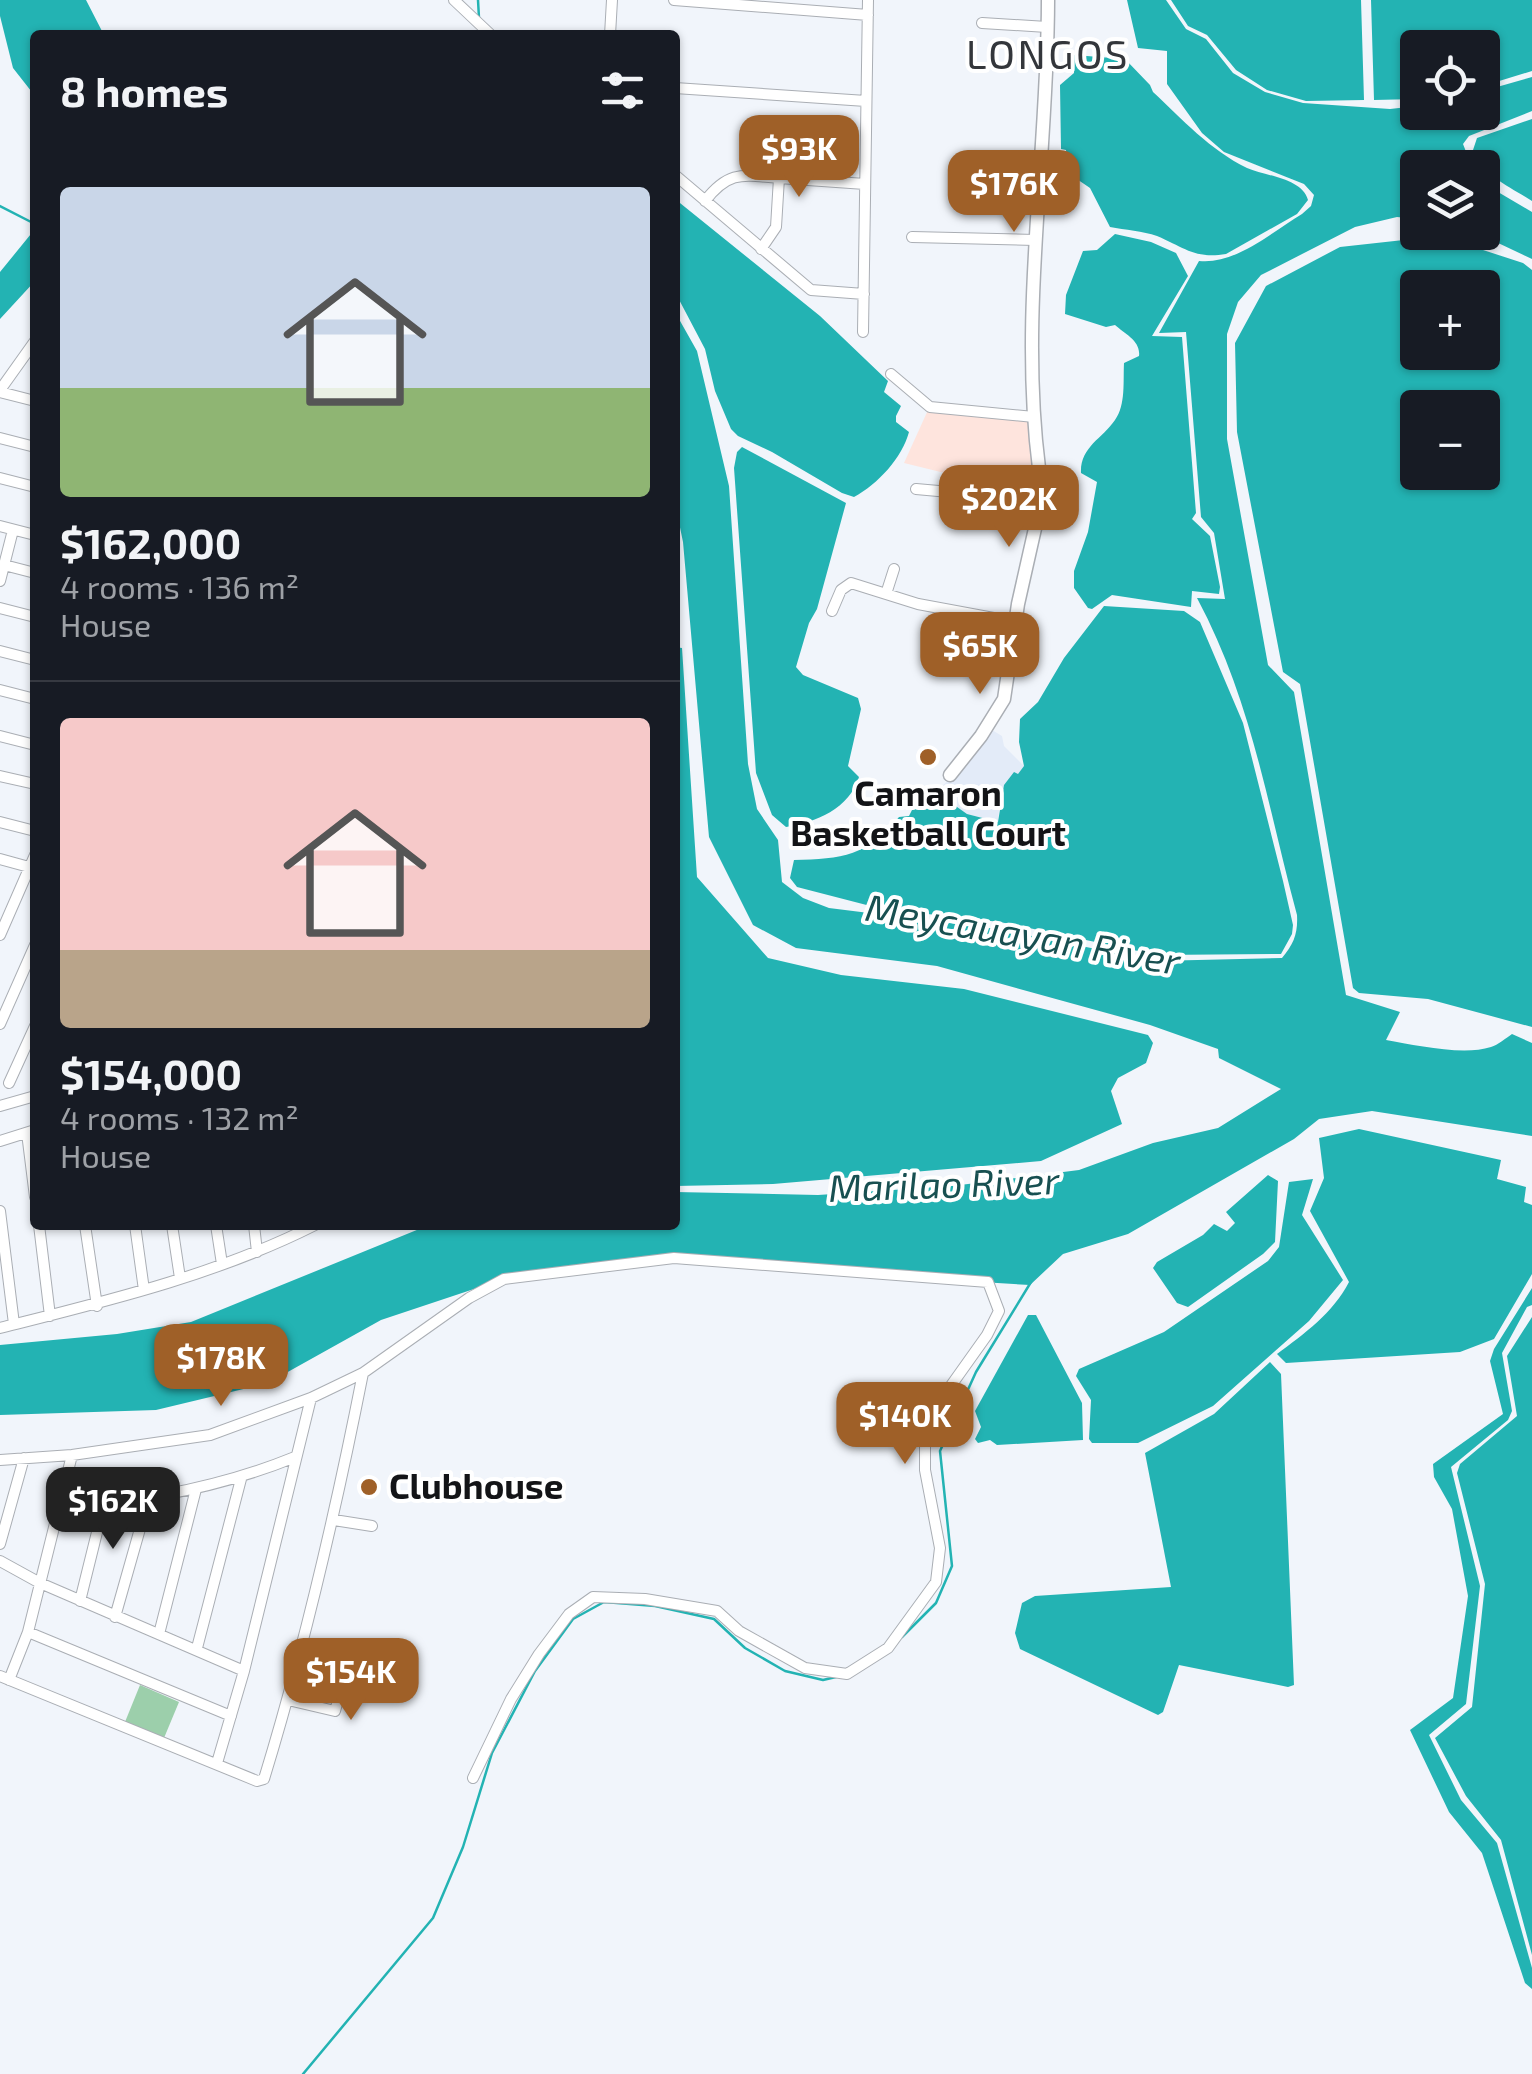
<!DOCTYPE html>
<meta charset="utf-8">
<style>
body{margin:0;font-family:"Exo 2",sans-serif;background:#242831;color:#f1f3f6;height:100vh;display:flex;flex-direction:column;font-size:38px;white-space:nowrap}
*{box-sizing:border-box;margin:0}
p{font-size:32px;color:#9ea1a6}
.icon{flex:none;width:55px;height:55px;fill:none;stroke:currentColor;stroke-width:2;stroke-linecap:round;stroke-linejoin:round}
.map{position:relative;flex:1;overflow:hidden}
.details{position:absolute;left:30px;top:30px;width:650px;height:1200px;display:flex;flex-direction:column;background:#171b24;border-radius:10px;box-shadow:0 2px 8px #0004}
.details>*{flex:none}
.buttons{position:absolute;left:1400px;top:30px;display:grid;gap:20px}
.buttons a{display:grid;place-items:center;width:100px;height:100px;border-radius:10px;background:#171b24;box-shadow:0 2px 8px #0004;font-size:50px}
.price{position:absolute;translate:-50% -85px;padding:0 22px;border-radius:20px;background:#9f6028;color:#fff;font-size:32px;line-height:65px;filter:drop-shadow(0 2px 5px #0008)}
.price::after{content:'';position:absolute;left:50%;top:60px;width:30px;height:22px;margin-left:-15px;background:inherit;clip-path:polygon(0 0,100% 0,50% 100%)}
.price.on{background:#222;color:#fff}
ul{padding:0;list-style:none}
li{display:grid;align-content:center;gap:20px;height:530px;padding:0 30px}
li+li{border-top:2px solid #363941}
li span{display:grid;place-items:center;height:310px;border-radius:10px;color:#555}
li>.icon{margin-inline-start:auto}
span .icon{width:180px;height:180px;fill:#fffc;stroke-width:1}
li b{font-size:42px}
h2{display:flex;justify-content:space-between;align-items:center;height:120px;padding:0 30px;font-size:42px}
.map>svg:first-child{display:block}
.built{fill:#e3ebf8}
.education{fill:#fee4dd}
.green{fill:#9ccfab}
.water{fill:#23b3b3;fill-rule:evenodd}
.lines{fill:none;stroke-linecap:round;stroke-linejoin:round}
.stream{stroke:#23b3b3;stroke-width:2.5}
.minor-casing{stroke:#aaaeb4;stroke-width:12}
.tertiary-casing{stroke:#aaaeb4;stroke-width:15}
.minor{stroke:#fff;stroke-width:10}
.tertiary{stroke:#fff;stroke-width:12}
.poi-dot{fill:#9f6028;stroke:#fff;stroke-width:4}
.labels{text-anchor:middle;stroke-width:8;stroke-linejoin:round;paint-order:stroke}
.poi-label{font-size:35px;font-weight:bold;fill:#131417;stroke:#fff}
.water-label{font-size:38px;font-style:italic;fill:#185051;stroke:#fff}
.quarter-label{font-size:40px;letter-spacing:2.5px;fill:#33363b;stroke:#fff}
</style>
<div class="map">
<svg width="1532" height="2074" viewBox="0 0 1532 2074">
<rect width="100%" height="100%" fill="#f1f5fb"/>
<path class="built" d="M 992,730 L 1002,736 L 1004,746 L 1024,766 L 1000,798 L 998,822 L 967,814 L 943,797 L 941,787 L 966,764 Z"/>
<path class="education" d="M 928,410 L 1031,417 L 1036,468 L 1022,468 L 1021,477 L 969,479 L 904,463 Z"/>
<path class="green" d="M 140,1685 L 179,1702 L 164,1738 L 125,1722 Z"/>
<path class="water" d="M 0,0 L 86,0 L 104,35 L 35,35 L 35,96 L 13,68 L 0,16 Z
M 1127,0 L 1166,0 L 1186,29 L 1206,39 L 1233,73 L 1265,92 L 1303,103 L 1390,109 L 1417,106 L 1418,112 L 1482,112 L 1483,91 L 1532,77 L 1532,111 L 1469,136 L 1463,144 L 1472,167 L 1418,168 L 1417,219 L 1397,217 L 1355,227 L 1261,275 L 1238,302 L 1227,334 L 1227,439 L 1268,665 L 1294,692 L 1346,995 L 1400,1012 L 1386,1040 C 1415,1045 1463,1056 1491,1047 C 1498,1045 1506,1038 1512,1034 L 1532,1043 L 1532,1136 L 1372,1111 L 1319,1119 L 1294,1139 L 1128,1234 L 1063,1254 L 1030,1285 L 634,1261 L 504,1279 L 381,1320 L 268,1383 L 156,1410 L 0,1415 L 0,1345 L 117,1334 L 191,1322 L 429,1225 L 675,1225 L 675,1192 L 818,1195 L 952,1186 L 1079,1170 L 1153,1143 L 1218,1128 L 1281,1089 L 1219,1058 L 1218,1049 L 1150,1025 L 937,966 L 796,948 L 753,925 L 709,837 L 683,542 L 675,503 L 675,312 L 697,351 L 729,486 L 748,764 L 757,809 L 778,840 L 782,882 L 803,898 L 829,908 L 997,929 L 1155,961 L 1282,958 C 1294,944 1298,933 1297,915 C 1267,804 1252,701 1197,598 L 1225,599 L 1214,533 L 1201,517 L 1186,332 L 1159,333 L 1199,261 C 1235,265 1272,232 1302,214 L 1311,206 L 1314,195 L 1304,184 L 1224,152 L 1202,133 L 1167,84 L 1167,51 L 1138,48 Z
M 1171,0 L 1361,0 L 1364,100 L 1306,101 L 1267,90 L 1236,70 L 1207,35 L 1188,26 Z
M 1371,0 L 1532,0 L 1532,71 L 1483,86 L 1482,48 L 1418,48 L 1417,99 L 1374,100 Z
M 1074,55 L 1125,59 L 1150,85 L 1153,92 C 1182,119 1210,150 1247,168 C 1265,176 1302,178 1308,200 L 1297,214 L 1226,254 C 1195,259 1185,248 1157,236 C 1143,231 1125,230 1110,227 L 1090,188 L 1068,173 L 1066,150 L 1061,149 L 1060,85 L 1074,73 Z
M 1532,119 L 1532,201 C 1509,186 1484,177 1473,150 L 1477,138 Z
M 1483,178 L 1498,192 L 1532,212 L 1532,259 L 1477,233 L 1482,232 Z
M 675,199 L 820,316 L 888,381 L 884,392 L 901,406 L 896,416 L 896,422 L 909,432 C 902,458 878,484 854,497 L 842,493 L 772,452 L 738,436 L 731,429 L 715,391 L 705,349 L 675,292 Z
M 35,229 L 35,281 L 0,319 L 0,272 Z
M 1115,234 L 1151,242 L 1176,253 L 1188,276 L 1152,336 L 1182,337 L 1196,513 L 1192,519 L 1210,536 L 1220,587 L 1219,594 L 1192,591 L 1191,607 L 1112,595 L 1092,609 L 1088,608 L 1074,588 L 1074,571 L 1088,532 L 1097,482 L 1081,473 C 1080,447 1102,439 1115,420 C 1126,405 1123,381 1124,363 L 1139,356 C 1141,341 1125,334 1115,325 L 1106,327 L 1065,314 L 1066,295 L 1083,251 L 1097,250 Z
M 1440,236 L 1523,263 L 1532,270 L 1532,1027 L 1428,999 L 1359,993 L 1353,988 L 1300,684 L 1283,672 L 1237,432 L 1235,343 L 1266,286 L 1340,247 ZM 1418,288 L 1482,288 L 1482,352 L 1418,352 ZM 1418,408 L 1482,408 L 1482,472 L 1418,472 Z
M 742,447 L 846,503 L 817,609 L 809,623 L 796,667 L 803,675 L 858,698 L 861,709 L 848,766 L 859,777 C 850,808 815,823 786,827 L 772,815 L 756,773 L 734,468 L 737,452 Z
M 1104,606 L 1184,611 L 1200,622 L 1243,723 L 1283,881 L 1293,925 L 1292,934 L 1281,954 L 1157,955 L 1000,922 L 882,909 L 797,887 L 790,878 L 794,860 C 842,859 868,856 899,817 L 909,816 L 913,808 L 943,797 L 967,814 L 998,822 L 1004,785 L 1014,772 L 1018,774 L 1024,766 L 1019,742 L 1020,719 L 1038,702 L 1064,658 Z
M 675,647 L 682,648 L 697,877 L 768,958 L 841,975 L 964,989 L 1148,1035 L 1153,1043 L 1146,1063 L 1118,1078 L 1111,1091 L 1122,1124 L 1041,1161 L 773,1184 L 675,1186 Z
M 1359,1129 L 1501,1160 L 1497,1179 L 1526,1187 L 1524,1202 L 1532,1205 L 1532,1274 L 1494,1339 L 1460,1352 L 1286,1363 L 1277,1354 C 1304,1334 1333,1313 1349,1282 L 1310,1211 L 1324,1178 L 1319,1138 Z
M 1268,1175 L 1278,1181 L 1275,1242 L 1263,1254 L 1188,1307 L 1177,1303 L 1153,1268 L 1157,1262 L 1203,1235 L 1214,1224 L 1227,1231 L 1235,1223 L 1226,1212 Z
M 1313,1179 L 1302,1215 L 1343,1280 L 1309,1321 L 1213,1406 L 1138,1443 L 1092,1443 L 1089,1439 L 1091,1400 L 1076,1376 L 1079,1369 L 1164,1332 L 1268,1261 L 1279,1247 L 1289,1182 Z
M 1532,1288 L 1532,1305 L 1527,1307 L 1502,1353 L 1512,1411 L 1508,1420 L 1451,1467 L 1480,1586 L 1466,1704 L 1429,1735 L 1461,1800 L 1497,1843 L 1532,1968 L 1532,1989 L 1525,1983 L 1482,1853 L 1449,1812 L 1410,1730 L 1453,1698 L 1468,1596 L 1452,1509 L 1434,1477 L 1433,1464 L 1503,1414 L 1490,1361 L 1494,1349 Z
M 1028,1315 L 1036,1315 L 1082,1403 L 1083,1440 L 997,1445 L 990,1440 L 978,1443 L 975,1439 L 981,1427 L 975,1411 Z
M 1532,1317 L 1532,1955 L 1501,1840 L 1466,1796 L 1435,1738 L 1472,1707 L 1485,1584 L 1457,1473 L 1460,1464 L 1517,1416 L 1507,1356 Z
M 1270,1362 L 1281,1374 L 1294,1685 L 1288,1687 L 1179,1665 L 1163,1712 L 1158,1715 L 1020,1649 L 1015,1633 L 1022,1603 L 1035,1596 L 1171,1587 L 1145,1453 L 1214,1414 Z"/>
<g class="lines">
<path class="stream" d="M 478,0 L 479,18
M 0,206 L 35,224
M 902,1637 L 936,1603 L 952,1566 L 940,1451 L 976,1372 L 1031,1282
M 303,2074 L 433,1918 L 463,1847 L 492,1753 L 535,1671 L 573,1619 L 604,1602 L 655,1606 L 714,1619 L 745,1648 L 785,1671 L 823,1680 L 836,1677"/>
<g class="minor-casing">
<path id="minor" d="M 454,0 L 491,35
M 674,0 L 868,15
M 982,23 L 1047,27
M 610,35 L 612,0
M 675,88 L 866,101
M 675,175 L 811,290 L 864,294
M 705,201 C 729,170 743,175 779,178
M 912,237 L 1035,240
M 761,249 L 776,227 L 779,178 L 865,184
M 863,332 L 868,0
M 891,374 L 930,407 L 1034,417
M 0,390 L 35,341
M 0,392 L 35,401
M 0,438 L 35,447
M 0,478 L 35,487
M 916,489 L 1039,500
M 0,526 L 35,535
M 4,565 L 35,573
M 0,581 L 13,530
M 886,594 L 894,569
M 0,608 L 35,617
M 832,611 L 841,590 L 851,583 L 918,604 L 1015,622
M 0,651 L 35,660
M 0,690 L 35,699
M 0,736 L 35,745
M 0,776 L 35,784
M 0,822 L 35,831
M 0,859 L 29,867
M 0,935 L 35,855
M 0,1024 L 35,945
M 9,1083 L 35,1026
M 0,1106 L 35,1096
M 27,1133 L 35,1197
M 0,1141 L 35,1130
M 0,1211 L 14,1324
M 39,1225 L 50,1316
M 85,1225 L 97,1306
M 135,1225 L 144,1290
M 172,1225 L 180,1278
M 216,1225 L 222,1264
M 254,1225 L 257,1252
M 0,1328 C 107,1301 216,1275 315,1225
M 0,1460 L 72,1455 L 210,1435 L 311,1398 L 363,1373 L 469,1298 L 504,1279 L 674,1258 L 988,1282 L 999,1311 L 987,1335 L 950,1387 L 925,1445 L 925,1470 L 940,1548 L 936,1582 L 888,1648 L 847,1674 L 805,1668 L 739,1631 L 717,1611 L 645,1599 L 593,1597 L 569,1614 L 539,1654 L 511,1699 L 473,1778
M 61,1507 C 142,1502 219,1488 295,1457
M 334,1520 L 372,1526
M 0,1544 L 24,1458
M 0,1561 L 40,1583 L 244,1671
M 80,1601 L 104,1504
M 115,1617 L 149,1497
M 28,1632 L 231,1716
M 159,1634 L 196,1489
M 197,1648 L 241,1479
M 0,1676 L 257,1781 L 264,1779 C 305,1645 336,1510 363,1373
M 9,1680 L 28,1632 L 72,1455
M 288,1700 L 335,1711 L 352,1649
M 217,1763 L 244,1671 L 311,1398"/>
</g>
<g class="tertiary-casing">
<path id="tertiary" d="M 1039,468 C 1019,313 1048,155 1048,0
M 950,775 L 981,736 L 1004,699 L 1018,604 L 1036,524 L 1040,478"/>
</g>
<use href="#minor" class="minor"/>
<use href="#tertiary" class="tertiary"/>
</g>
<g class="poi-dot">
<circle cx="928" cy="757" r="10"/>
<circle cx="369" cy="1487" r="10"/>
</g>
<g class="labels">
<g class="poi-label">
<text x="928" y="806">Camaron<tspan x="928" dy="40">Basketball Court</tspan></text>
<text x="389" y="1499" text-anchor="start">Clubhouse</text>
</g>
<g class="water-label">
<text transform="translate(1023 935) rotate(10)" y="13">Meycauayan River</text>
<text transform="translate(944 1185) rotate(-2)" y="13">Marilao River</text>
</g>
<g class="quarter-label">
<text x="1048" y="69">LONGOS</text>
</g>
</g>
</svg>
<div class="buttons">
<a><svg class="icon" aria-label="locate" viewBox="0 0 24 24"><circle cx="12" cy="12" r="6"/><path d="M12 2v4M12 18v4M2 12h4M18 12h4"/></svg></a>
<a><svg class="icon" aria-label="layers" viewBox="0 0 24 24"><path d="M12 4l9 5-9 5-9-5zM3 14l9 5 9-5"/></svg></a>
<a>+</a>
<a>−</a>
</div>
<b class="price" style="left:799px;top:200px">$93K</b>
<b class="price" style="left:1014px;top:235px">$176K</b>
<b class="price" style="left:1009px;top:550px">$202K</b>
<b class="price" style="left:980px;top:697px">$65K</b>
<b class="price" style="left:221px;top:1409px">$178K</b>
<b class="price" style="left:905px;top:1467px">$140K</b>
<b class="price on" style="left:113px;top:1552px">$162K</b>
<b class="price" style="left:351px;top:1723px">$154K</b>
<section class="details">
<h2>8 homes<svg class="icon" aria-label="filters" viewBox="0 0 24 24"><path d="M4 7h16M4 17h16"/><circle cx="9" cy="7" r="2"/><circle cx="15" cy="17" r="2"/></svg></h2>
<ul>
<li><span style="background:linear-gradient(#c9d6e8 65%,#8fb573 0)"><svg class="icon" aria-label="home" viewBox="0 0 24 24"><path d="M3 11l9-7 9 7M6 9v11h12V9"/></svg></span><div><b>$162,000</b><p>4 rooms · 136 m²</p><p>House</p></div></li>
<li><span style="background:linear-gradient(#f6c9c9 75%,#b9a48a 0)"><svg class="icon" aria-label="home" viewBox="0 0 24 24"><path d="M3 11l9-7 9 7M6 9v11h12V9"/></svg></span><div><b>$154,000</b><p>4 rooms · 132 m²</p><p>House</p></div></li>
</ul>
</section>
</div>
